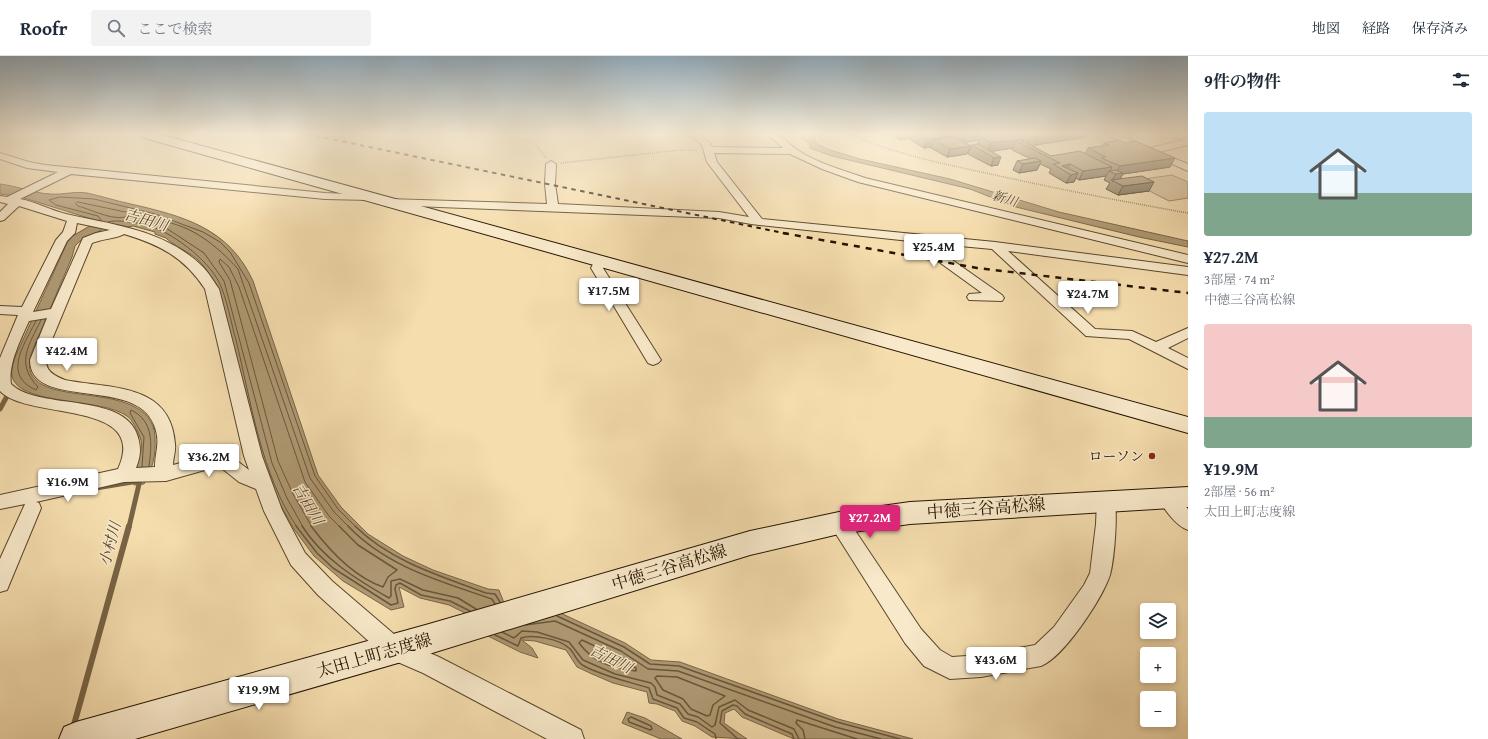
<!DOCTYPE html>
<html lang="ja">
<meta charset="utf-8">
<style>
body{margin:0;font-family:"Gentium Book Plus","Noto Serif JP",serif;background:#f2f2f3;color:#1f2937;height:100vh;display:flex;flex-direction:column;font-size:15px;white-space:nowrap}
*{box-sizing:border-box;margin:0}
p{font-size:13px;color:#747a83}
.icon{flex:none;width:22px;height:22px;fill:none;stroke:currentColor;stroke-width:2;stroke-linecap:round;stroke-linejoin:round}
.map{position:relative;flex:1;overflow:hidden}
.drawer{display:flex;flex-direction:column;background:#fff;width:300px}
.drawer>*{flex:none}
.controls{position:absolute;left:1140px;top:547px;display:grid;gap:8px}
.controls a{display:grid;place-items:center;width:36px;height:36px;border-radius:4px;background:#fff;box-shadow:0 2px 6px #0003;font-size:20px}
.price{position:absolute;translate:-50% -34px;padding:0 9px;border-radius:4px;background:#fff;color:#222;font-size:13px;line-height:26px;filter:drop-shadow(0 1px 2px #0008)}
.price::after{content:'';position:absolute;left:50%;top:24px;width:12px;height:9px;margin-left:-6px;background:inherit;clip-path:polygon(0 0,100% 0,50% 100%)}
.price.selected{background:#db2777;color:#fff}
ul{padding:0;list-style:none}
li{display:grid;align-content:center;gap:8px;height:212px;padding:0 16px}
li span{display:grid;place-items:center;height:124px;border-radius:4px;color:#555}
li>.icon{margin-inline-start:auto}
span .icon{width:72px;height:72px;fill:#fffc;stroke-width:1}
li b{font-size:17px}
h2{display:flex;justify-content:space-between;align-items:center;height:48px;padding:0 16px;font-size:17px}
header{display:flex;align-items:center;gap:24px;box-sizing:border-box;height:56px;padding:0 20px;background:#fff;border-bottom:1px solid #e0e1e3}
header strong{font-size:19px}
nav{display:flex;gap:22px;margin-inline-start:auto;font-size:14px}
.search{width:280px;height:36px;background:#f2f2f3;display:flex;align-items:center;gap:10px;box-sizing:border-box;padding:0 14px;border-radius:4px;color:#747a83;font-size:15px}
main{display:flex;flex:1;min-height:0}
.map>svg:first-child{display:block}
.green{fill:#d2bb91;stroke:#7c6849}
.water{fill:#ae9973;stroke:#776445}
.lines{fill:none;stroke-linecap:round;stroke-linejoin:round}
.shore-far1{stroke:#6a563a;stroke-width:1}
.shore{stroke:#6a563a;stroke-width:1.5}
.stream-far1{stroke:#776445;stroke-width:5}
.stream{stroke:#776445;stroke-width:6}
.street-casing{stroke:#59462c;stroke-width:2}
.secondary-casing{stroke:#251401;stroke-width:2}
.primary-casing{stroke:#251401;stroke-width:2}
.path{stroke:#251401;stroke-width:1.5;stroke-dasharray:0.5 1.5;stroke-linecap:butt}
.street{fill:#f8e9ca;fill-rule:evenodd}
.secondary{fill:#f8e9ca;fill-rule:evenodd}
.primary{fill:#f5ddae;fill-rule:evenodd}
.rail-far1{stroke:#251401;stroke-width:2;stroke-dasharray:4.5 4.5;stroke-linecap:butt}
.rail{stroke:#251401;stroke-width:2.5;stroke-dasharray:6 6;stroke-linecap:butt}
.wall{fill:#7d6c4e;stroke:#251401}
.shaded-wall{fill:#665840;stroke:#251401}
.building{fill:#917d5b;stroke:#251401}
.poi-dot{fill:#8f2418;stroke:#f8e9ca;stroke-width:1.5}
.labels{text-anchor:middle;stroke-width:3;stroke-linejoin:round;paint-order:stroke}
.far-water-label{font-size:13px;font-style:italic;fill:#5c492f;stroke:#f8e9ca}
.poi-label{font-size:14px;fill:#251401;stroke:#f8e9ca;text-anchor:end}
.water-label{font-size:15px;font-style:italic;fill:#5c492f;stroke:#f8e9ca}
.near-street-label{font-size:17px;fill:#251401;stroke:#f8e9ca}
</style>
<header>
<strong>Roofr</strong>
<div class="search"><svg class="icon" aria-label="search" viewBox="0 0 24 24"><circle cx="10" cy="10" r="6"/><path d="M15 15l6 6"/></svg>ここで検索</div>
<nav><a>地図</a><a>経路</a><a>保存済み</a></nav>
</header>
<main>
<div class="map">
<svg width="1188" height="683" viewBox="0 0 1188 683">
<rect width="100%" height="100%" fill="#f5ddae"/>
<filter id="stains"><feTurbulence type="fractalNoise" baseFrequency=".005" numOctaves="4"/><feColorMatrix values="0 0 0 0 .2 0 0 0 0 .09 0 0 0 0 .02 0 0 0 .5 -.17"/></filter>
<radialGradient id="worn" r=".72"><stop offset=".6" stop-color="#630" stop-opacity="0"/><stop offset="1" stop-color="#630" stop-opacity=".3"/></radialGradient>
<path class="green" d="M 1172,119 L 1188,126 L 1188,142 L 1169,145 L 1130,125 Z"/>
<path class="water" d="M 800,78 L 813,78 L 816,87 L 827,93 L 860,103 L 950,123 L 1059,156 L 1188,185 L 1188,191 L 1139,181 L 1016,151 L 970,133 L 832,100 L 810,92 L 810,88 L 801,82 L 803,81 Z
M 0,128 C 17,130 33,137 50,138 C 63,139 74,135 87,137 C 101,140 116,145 131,148 C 183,160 229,172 253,225 L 318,419 L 341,451 L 368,478 L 403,500 L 433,514 L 488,533 L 499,534 L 504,547 L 556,555 L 625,587 L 651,604 L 680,606 L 838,663 L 913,683 L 794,683 L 742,661 L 734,653 L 725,657 L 724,667 L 747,683 L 712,681 L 695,670 L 682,665 L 675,655 L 657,648 L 649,647 L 647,636 L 613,627 L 592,618 L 577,611 L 566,594 L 535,585 L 522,584 L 532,592 L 538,602 L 520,596 L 484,578 L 467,558 L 449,549 L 420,542 L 399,531 L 404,551 L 391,554 L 343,525 L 314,500 L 294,473 L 275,439 L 263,410 L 216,228 C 210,220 205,210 197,203 C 190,197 170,187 166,182 L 155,178 L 155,176 L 133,170 L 128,171 L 113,168 L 80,185 L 75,190 L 72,201 L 31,298 C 13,362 151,315 155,381 C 156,399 153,412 144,428 L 134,429 C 132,414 146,396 140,381 C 138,375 132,363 127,360 C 101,342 28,349 14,325 C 9,317 13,308 16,299 L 67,187 L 71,181 L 98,165 L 21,141 L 0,138 Z
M 627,656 L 645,662 L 682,683 L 661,683 L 622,667 Z"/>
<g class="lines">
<path class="shore-far1" d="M 78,146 L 130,157 L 131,159 C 116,167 93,154 78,150 L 76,148 Z
M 101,164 L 98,160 L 56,149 L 49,144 L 60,141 L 94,143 L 155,158 L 203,176 L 220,186 L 230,196 L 249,227 L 315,420 L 338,453 L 356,471
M 108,166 C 117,163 137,167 146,169 C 171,175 207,203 219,226 C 227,242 231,267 236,284 C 251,345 261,419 297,471
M 36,265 C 24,289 2,319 36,334 L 38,331 C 15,307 29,289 41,264
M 142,411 L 144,381 L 130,357 L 131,354 C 154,365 152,388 149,410
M 303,471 L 287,442 L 272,407 L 224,225 L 204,197 L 160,168 L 160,165 C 192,169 217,190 238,213 L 310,422 L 334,456 L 349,471
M 312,471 L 293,438 L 278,405 L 230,224 L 219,206 L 220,203 L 229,211 L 239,231 L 305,426 L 329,460 L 340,471"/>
<path class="shore" d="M 296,470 L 317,497 L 333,512 L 391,549 L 398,547 L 395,533 L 396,529 L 400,527 L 421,539 L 450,545 L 470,555
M 302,470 C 323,503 356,523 389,542 L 391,540 L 391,525 L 400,523 L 423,534 L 458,542 L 476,553
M 311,470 C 329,494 354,521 383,531 L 388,521 L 397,514 L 358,489 L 339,470
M 348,470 C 387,511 440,525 492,543 L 495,548
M 355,470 C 390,505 440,520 486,537 L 495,538 L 500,546
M 557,560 L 624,591 L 650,608 L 679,610 L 837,666 L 900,683
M 525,569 L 555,565 L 621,595 L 648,613 L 678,615 L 835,671 L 881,683
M 502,576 L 514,582 L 522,575 L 537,576 L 569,586 L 583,604 L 615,618 L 651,627 L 655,631 L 657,639 L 680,648 L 688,658 L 698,661 L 712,671 L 715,669 L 719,651 L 735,644 L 748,654 L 794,673 L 799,683
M 495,579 L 518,590 L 521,582 C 533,578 559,583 569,592 C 575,597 576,606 584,610 C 605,621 627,625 649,632 L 653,643 L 677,652 L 684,662 L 697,666 L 715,678 L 716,683
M 582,584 L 618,601 L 636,612 L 636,615 C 611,612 594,607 579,587 Z
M 657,620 L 677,621 L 725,640 L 713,649 L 710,659 L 707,660 L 691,653 L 683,643 L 663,634 L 655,622 Z
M 631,661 L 651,670 L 652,673 L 650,674 L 629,666 L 628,663 Z
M 738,683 L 720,667 L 722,655 L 733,649 L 737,650 L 745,658 L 792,678 L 794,683
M 805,683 L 803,674 L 796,667 L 797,664 L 857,683"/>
<path class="stream-far1" d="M 0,353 L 6,342
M 96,432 L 138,425
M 129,471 L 140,424"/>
<path class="stream" d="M 70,683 L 129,470"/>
<g class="street-casing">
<path id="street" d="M 689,78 L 699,78 L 709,86 L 712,91 L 783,92 L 767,78 C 782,77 785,85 796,93 C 816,107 843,114 865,122 L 1188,199 L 1188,207 L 858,126 L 822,113 L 790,98 L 714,97 L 717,106 L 762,163 L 995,186 L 1188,211 L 1188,219 L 1008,195 L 1095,273 L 1132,275 L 1156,286 L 1188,272 L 1188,282 L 1168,292 L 1188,302 L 1188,313 L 1129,283 L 1086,280 L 992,193 L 928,187 L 1002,239 L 1004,242 L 1002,245 L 969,244 L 967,241 L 969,238 L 982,237 L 910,185 L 751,168 L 719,162 L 388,149 L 383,146 L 388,143 L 547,148 L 545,128 L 546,108 L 551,105 L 556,108 L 555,128 L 558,148 L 719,156 L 749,161 L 707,106 L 702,89 Z
M 1105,78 L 1117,78 L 1150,92 L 1188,83 L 1188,89 L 1159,96 L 1188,108 L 1188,115 Z
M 0,97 L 29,106 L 45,109 L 325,137 L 373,139 L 374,141 L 369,144 L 325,143 L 71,118 L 20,143 C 36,146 50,154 66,158 C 114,169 166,174 203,211 C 209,217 214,226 219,233 L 262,400 L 282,454 L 305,497 L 332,525 L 402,585 L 439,601 L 581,674 L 584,683 L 547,683 L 423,617 L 386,601 L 318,539 L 291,509 L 264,455 L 256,433 L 239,426 L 219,410 L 166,425 L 124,426 L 36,446 L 39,447 L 41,452 L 7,534 L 0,536 L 0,503 L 25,448 L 0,453 L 0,439 L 118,413 C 150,343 28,365 0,335 L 0,302 L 18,259 L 0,258 L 0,250 L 22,251 L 56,184 L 63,176 L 67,165 L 19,150 L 4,164 L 0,165 L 0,156 L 8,148 L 0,146 L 0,140 L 7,141 L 58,116 L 27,112 L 0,103 ZM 77,167 L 110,174 L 96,177 L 83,182 L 51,253 L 33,256 L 67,185 L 75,177 ZM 124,178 C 160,189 184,201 205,233 L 244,400 L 249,414 L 228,398 L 222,396 L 173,409 C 173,402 176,395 175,388 C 171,326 109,333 65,324 C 48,317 43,312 48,293 L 92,187 C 102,183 119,182 124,178 ZM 47,262 L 30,304 C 30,355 136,320 154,369 C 161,386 155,395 155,411 L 136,412 C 140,402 141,395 139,385 C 130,334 40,356 11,328 C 8,308 21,283 29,265 Z
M 600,201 L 606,205 L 603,212 L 661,304 L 658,307 L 653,309 L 648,307 L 591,212 L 596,202 Z
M 1167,435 L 1174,437 L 1188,453 L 1188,474 C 1176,470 1164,453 1158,442 L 1160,437 Z
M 1106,438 L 1113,440 C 1119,451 1114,505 1110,519 C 1102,543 1064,601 1041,610 L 981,621 L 950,623 L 924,610 L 905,587 L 829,467 L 832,461 L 839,459 L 846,461 L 921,573 L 940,594 L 952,601 L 981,599 L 1035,589 L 1054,571 L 1084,529 L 1090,517 L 1096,468 L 1097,445 L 1099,440 Z"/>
</g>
<g class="secondary-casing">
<path id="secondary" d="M 139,78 L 159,78 L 1188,361 L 1188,377 L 141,81 Z
M 1188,431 L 1188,451 L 910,468 L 839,478 L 750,499 L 429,598 L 135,683 L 59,683 L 64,671 L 76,666 L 429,568 L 750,475 L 839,456 L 910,446 Z"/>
</g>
<g class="primary-casing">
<path id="primary" d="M 1172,78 L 1188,78 L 1188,85 L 1174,81 Z"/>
</g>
<path class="path" d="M 512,78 L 536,89 L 546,102
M 849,78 C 893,97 939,107 986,117 C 1053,132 1120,145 1188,157
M 561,107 L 680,94 L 697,94"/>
<use href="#street" class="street"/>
<use href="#secondary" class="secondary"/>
<use href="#primary" class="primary"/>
<path class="rail-far1" d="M 307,78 L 788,178"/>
<path class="rail" d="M 783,177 L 977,212 L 1188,237"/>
</g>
<path class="wall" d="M 891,78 L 1003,78 L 1087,81 L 1035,89 L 1034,91 L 1051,100 L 1085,98 L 1088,92 L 1102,90 L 1104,87 L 1170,111 L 1123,118 L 1120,123 L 1149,135 L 1118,139 L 1106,133 L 1110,127 L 1104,124 L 1106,120 L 1079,124 L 1076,122 L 1074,126 L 1066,127 L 1049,117 L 1051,113 L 1040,108 L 1037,114 L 1019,117 L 1013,114 L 1017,105 L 1031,103 L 1012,94 L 1013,92 L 991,95 L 998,109 L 991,110 L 968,98 L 972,89 L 977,89 L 979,84 L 964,86 L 971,90 L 967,98 L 947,101 L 931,92 L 931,91 L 924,92 L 911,84 L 911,82 L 900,84 Z"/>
<path class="shaded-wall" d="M 902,78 L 913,78 L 911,82 L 900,84 Z
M 965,78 L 1003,78 L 980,81 L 979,84 L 961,87 Z
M 1055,78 L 1088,78 L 1087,81 L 1035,89 L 1034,92 L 1027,90 L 1029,85 L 1033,81 Z
M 957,79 L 954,88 L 934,84 L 931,91 L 924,92 L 927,84 Z
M 1024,83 L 1022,88 L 1016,85 L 1013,92 L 988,96 L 991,87 Z
M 971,90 L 967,98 L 947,101 L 950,93 Z
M 1001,101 L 998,109 L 991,110 L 994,102 Z
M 1175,102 L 1170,111 L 1123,118 L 1118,126 L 1112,125 L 1120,110 Z
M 1041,105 L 1037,114 L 1019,117 L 1023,108 Z
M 1070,108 L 1066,116 L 1062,110 Z
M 1112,111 L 1110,116 L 1109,115 L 1106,120 L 1079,124 L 1083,115 Z
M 1078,117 L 1074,126 L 1066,127 L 1071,119 Z
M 1154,126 L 1149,135 L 1118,139 L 1123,130 Z"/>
<path class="building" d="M 917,78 L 955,78 L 957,79 L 927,84 Z
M 1005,78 L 1055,78 L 1033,81 L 1038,84 L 1029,85 L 1024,83 L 991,87 L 980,81 Z
M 954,81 L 971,90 L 950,93 L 934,84 Z
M 1020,84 L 1051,100 L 1080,95 L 1112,111 L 1083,115 L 1070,108 L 1062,110 L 1078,117 L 1071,119 L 1053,108 L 1060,107 L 1016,85 Z
M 1119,84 L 1125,87 L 1135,85 L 1175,102 L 1120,110 L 1101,102 L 1106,101 L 1088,92 L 1109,89 L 1104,87 Z
M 978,88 L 1001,101 L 994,102 L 972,89 Z
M 1035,102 L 1041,105 L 1023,108 L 1017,105 Z
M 1116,114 L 1123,117 L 1115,118 L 1109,115 Z
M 1142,120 L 1154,126 L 1123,130 L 1111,124 Z"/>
<linearGradient id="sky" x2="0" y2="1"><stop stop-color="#91a9b9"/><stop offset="0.45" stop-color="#faf0db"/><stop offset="1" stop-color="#faf0db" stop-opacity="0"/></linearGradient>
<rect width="1188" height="173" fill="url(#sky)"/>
<circle class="poi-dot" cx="1152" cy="400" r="4"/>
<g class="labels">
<g class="far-water-label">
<text transform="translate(1005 142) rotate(17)" y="5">新川</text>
</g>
<g class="poi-label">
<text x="1144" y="405">ローソン</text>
</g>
<g class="water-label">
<text transform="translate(146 164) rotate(16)" y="5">吉田川</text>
<text transform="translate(308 448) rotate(59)" y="5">吉田川</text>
<text transform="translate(110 488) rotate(-75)" y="5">小村川</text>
<text transform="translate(611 603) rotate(27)" y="5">吉田川</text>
</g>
<g class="near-street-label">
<text transform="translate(986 452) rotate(-4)" y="6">中徳三谷高松線</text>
<text transform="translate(669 511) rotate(-17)" y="6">中徳三谷高松線</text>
<text transform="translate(374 599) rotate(-16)" y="6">太田上町志度線</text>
</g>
</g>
<rect width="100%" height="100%" filter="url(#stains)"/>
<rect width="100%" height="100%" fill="url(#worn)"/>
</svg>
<div class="controls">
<a><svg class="icon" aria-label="layers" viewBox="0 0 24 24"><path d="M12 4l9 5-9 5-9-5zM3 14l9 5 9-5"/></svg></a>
<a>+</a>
<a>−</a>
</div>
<b class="price" style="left:934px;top:212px">¥25.4M</b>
<b class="price" style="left:609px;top:256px">¥17.5M</b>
<b class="price" style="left:1088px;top:259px">¥24.7M</b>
<b class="price" style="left:67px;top:316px">¥42.4M</b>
<b class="price" style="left:209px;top:422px">¥36.2M</b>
<b class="price" style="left:68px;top:447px">¥16.9M</b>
<b class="price selected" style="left:870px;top:483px">¥27.2M</b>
<b class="price" style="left:996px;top:625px">¥43.6M</b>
<b class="price" style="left:259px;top:655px">¥19.9M</b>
</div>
<section class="drawer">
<h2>9件の物件<svg class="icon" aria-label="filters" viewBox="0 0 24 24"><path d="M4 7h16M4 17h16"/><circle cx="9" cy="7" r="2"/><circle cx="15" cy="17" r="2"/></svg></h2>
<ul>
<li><span style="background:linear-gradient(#bfe0f5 65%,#7fa58c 0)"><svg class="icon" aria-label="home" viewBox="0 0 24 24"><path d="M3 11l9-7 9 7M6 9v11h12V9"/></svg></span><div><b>¥27.2M</b><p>3部屋 · 74 m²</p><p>中徳三谷高松線</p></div></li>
<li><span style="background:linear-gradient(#f6c9c9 75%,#7fa58c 0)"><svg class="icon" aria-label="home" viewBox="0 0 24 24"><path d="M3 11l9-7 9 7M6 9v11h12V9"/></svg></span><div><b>¥19.9M</b><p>2部屋 · 56 m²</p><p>太田上町志度線</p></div></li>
</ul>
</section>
</main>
